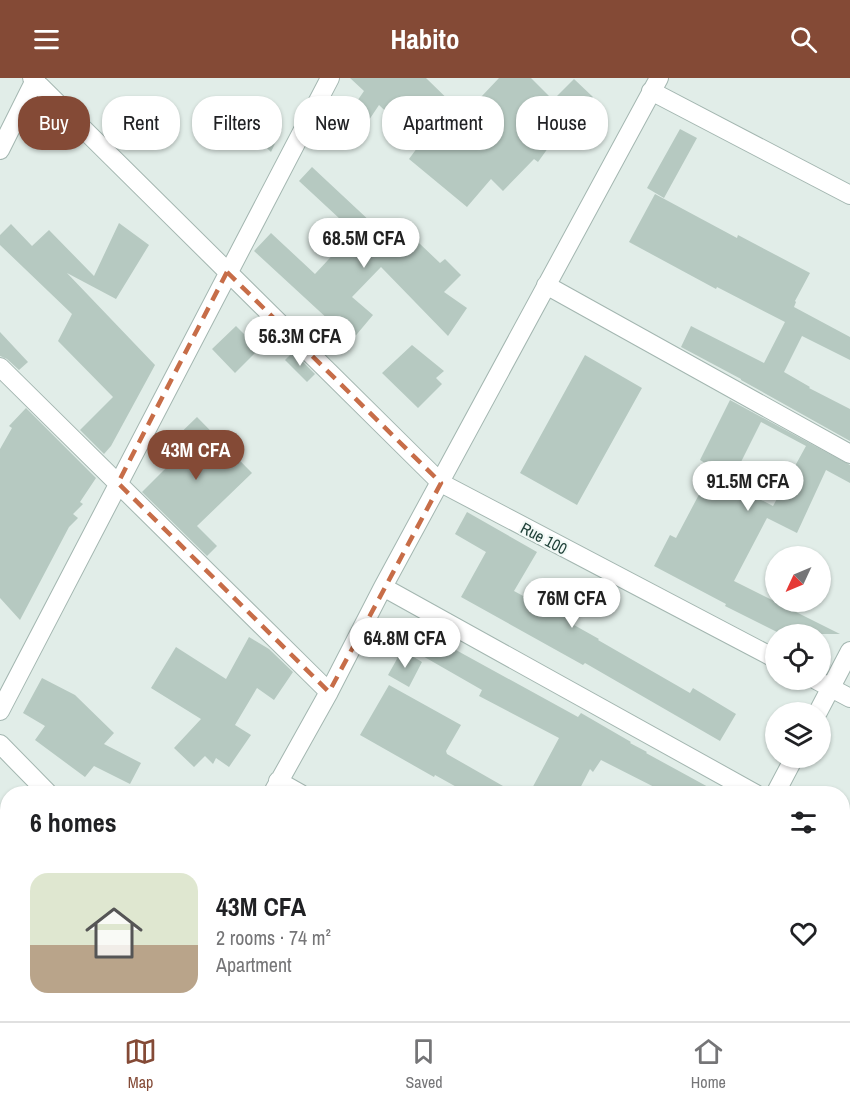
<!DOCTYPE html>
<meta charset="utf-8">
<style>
body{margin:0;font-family:"Archivo Narrow",sans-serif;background:#f6f6f6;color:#202124;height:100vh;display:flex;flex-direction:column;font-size:22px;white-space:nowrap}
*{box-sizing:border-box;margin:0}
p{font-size:20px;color:#757577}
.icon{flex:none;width:33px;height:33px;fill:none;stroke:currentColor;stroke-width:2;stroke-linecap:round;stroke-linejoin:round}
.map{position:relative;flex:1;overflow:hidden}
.sheet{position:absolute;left:0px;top:708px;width:850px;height:236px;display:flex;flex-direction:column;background:#fff;border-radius:24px 24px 0 0;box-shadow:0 2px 4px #0004}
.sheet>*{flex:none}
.guide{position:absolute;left:18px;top:18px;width:814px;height:54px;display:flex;gap:12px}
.needle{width:39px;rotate:226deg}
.controls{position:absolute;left:765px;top:468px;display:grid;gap:12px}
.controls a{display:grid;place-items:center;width:66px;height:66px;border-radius:50%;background:#fff;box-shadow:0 2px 4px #0004;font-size:30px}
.price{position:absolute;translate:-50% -51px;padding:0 14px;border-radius:21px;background:#fff;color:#222;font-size:20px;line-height:39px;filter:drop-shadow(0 2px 3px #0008)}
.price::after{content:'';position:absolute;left:50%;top:36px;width:18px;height:14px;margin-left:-9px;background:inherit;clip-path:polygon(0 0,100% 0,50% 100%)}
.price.active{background:#844a36;color:#fff}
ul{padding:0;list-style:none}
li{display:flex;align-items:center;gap:18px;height:150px;padding:0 30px}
li span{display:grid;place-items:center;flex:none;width:168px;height:120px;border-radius:18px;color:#555}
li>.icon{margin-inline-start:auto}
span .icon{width:72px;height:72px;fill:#fffc;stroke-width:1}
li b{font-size:26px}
h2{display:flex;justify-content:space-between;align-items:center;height:72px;padding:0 30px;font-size:26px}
.tag{padding:0 21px;border-radius:24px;background:#fff;box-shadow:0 2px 4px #0004;font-size:21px;line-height:54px}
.tag.active{background:#844a36;color:#fff}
header{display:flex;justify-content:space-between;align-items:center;height:78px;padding:0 30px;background:#844a36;color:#fff;font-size:27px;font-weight:700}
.dock{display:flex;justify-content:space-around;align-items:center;height:84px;border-top:2px solid #e0e0e0;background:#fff;font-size:16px;color:#757577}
.dock a{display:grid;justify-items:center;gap:3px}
.dock .active{color:#844a36}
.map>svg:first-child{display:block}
.building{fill:#b6c9c1;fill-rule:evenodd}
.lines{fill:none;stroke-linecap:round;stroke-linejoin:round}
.minor-casing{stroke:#a3b6b0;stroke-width:20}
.minor{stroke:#fff;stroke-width:18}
.marked{fill:none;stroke:#c76d48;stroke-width:4.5;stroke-dasharray:12 8;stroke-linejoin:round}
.labels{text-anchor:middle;stroke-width:4.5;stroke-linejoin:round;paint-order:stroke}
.street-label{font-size:16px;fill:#1f4038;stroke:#f2f9f6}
</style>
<header><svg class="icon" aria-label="menu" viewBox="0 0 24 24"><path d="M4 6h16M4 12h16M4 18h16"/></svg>Habito<svg class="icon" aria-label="search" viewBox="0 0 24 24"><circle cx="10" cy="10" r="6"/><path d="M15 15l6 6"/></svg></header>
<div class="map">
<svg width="850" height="943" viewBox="0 0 850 943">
<rect width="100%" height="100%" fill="#e1ede8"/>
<path class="building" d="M 350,0 L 426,0 L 464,37 L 499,0 L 531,0 L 553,22 L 574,1 L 593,19 L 576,36 L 574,34 L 538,84 L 534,81 L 503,113 L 491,101 L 467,129 L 409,81 L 420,66 L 379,27 L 355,63 L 338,51 L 364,13 Z
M 253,22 L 282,51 L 271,74 L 236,41 Z
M 680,51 L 697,60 L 664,120 L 647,110 Z
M 312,89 L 388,160 L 389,158 L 407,176 L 419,165 L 440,185 L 445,181 L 461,197 L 444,214 L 467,230 L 448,258 L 381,189 L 352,219 L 373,237 L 352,262 L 332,241 L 330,243 L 254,173 L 271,155 L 315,196 L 354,154 L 299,103 Z
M 655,116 L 737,160 L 738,157 L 810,195 L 795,223 L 796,224 L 794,229 L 850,259 L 850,282 L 802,258 L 784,294 L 810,309 L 809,310 L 850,331 L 850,363 L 741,302 L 741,301 L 681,269 L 691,248 L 764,285 L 785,244 L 717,209 L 716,211 L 629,164 Z
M 119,145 L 149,167 L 116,221 L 67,195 L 155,287 L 111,368 L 104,376 L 80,352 L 113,319 L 58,263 L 72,236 L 0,167 L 0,157 L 11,146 L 32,168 L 49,152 L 94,198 Z
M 236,248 L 259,271 L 235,295 L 212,271 Z
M 0,254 L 28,284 L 19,292 L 7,281 L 0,278 Z
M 412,267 L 444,293 L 436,300 L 442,306 L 418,330 L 382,295 Z
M 293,274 L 315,296 L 307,304 L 285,282 Z
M 585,277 L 642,310 L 577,427 L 520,395 Z
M 730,322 L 850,387 L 850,405 L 826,392 L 797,455 L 767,440 L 734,503 L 840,556 L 781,556 L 725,528 L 726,526 L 654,488 L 670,457 L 676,460 L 713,390 L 700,382 ZM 761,344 L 806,368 L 773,428 L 730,406 Z
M 26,330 L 96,400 L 80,424 L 83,426 L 73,436 L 78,440 L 69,449 L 20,542 L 0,520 L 0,371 L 12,350 L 9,348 Z
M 197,339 L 252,395 L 197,448 L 217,468 L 207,478 L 142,414 L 178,378 L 168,367 Z
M 467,434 L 537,474 L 514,513 L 549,532 L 554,523 L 579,537 L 574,547 L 599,561 L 598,562 L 690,615 L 693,610 L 736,636 L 720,663 L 585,585 L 583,587 L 461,519 L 486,474 L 455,456 Z
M 425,555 L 578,639 L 581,635 L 631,664 L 630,665 L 647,674 L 646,675 L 721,716 L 668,716 L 601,682 L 593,694 L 590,691 L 577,716 L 529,716 L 559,660 L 479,618 L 482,612 L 414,573 Z
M 249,559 L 269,571 L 293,594 L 274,622 L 257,610 L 235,647 L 251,657 L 229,689 L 216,680 L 213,686 L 205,678 L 194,689 L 174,670 L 201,641 L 151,610 L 176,569 L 226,601 Z
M 402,572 L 422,584 L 409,609 L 388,597 Z
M 42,600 L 75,617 L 114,655 L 104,666 L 141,685 L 130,706 L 94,688 L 85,699 L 35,662 L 45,648 L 23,635 Z
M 389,607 L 461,647 L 446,673 L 447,676 L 517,716 L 469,716 L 435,697 L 434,699 L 360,657 Z"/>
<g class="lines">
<g class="minor-casing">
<path id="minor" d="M 32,0 L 441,405 L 776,581
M 651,13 L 850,117
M 0,72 L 36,0
M 546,207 L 850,376
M 0,289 L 329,614
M 383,509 L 756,716
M 816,602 L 850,620
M 0,633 L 330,0
M 818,634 L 850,573
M 0,666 L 49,716
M 278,703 L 301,716
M 272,716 L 329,614 L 383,509 L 659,0
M 775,716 L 794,680
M 843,764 L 850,767
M 0,897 L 8,901
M 75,936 L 89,943
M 232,936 L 246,943
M 713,936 L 726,943
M 148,943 L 152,936
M 656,943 L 660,936"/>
</g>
<use href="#minor" class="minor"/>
</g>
<path class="marked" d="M 227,194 L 441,405 L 329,614 L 118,405 Z"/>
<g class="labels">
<g class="street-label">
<text transform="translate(544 460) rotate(28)" y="6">Rue 100</text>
</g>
</g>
</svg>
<div class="controls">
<a><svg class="needle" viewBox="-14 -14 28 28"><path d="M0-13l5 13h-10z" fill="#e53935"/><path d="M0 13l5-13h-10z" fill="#757577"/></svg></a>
<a><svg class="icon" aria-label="locate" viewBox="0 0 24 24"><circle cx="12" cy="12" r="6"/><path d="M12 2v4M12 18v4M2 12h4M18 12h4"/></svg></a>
<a><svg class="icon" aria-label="layers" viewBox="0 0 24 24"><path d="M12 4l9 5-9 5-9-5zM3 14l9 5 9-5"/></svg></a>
</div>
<b class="price" style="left:364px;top:191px">68.5M CFA</b>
<b class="price" style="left:300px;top:289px">56.3M CFA</b>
<b class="price active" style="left:196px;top:403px">43M CFA</b>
<b class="price" style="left:748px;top:434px">91.5M CFA</b>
<b class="price" style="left:572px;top:551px">76M CFA</b>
<b class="price" style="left:405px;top:591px">64.8M CFA</b>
<div class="guide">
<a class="tag active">Buy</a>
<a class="tag">Rent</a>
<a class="tag">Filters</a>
<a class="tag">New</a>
<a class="tag">Apartment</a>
<a class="tag">House</a>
</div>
<section class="sheet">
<h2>6 homes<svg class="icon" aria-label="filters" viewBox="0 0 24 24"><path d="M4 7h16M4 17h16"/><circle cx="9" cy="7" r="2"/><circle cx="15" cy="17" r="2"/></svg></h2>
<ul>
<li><span style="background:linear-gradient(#dfe7d0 60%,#b9a48a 0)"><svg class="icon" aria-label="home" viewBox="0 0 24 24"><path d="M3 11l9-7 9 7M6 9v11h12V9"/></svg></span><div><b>43M CFA</b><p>2 rooms · 74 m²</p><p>Apartment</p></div><svg class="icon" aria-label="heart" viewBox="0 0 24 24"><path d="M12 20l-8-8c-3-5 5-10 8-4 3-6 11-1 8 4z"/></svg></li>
</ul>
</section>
</div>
<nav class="dock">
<a class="active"><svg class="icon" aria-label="map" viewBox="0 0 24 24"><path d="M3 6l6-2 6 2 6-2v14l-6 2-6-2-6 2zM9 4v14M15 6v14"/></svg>Map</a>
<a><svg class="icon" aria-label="saved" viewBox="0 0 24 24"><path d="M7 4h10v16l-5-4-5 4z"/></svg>Saved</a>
<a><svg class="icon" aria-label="home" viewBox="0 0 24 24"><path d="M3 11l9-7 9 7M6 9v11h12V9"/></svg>Home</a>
</nav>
